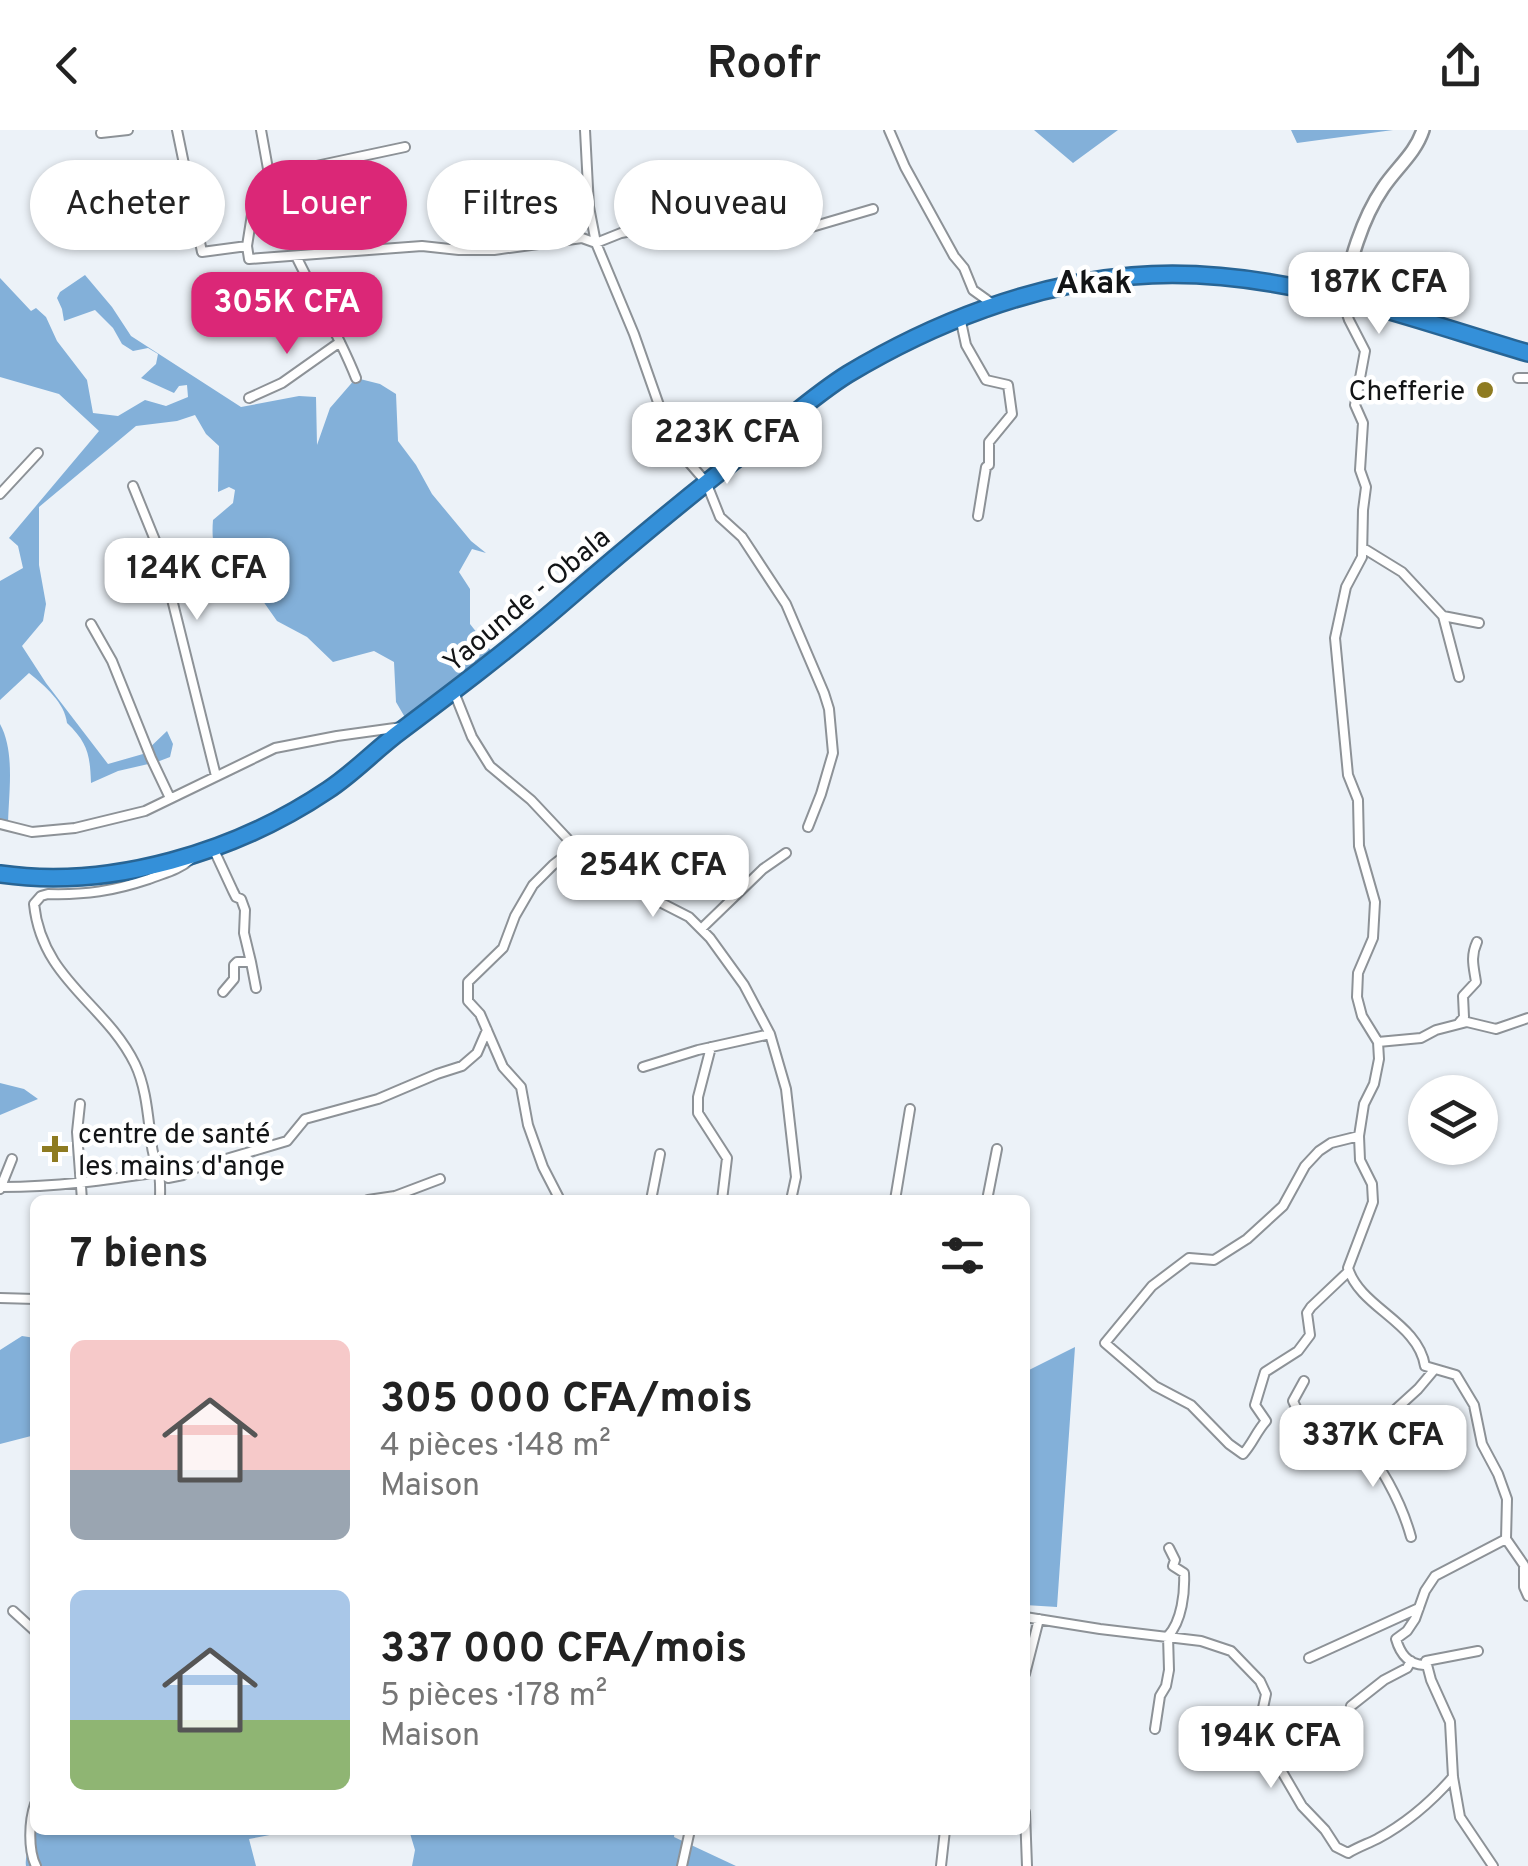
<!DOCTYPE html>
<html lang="fr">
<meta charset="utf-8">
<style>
body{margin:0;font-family:Overpass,sans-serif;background:#f6f6f6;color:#222;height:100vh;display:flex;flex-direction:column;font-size:38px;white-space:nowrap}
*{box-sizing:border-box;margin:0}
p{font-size:32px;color:#767676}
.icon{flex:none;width:55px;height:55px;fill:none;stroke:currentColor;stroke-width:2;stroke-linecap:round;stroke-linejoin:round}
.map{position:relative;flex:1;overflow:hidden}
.panel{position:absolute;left:30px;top:1065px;width:1000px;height:640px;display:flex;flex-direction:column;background:#fff;border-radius:15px;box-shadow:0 2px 8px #0004}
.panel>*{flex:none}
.guide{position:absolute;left:30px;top:30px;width:1000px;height:90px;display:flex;gap:20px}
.controls{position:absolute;left:1408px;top:945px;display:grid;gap:20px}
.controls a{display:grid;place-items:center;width:90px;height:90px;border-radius:50%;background:#fff;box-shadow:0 2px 8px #0004;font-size:50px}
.price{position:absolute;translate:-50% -85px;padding:0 22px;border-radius:20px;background:#fff;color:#222;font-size:32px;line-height:65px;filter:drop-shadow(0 2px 5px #0008)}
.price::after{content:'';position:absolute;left:50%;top:60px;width:30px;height:22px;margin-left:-15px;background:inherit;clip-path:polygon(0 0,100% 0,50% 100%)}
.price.current{background:#db2777;color:#fff}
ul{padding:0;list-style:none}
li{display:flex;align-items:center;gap:30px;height:250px;padding:0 40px}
li span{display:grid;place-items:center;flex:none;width:280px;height:200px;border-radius:15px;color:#555}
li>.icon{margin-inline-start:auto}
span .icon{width:120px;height:120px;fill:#fffc;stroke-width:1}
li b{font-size:42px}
h2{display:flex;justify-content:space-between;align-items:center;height:120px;padding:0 40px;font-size:42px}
.tag{padding:0 35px;border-radius:45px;background:#fff;box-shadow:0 2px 8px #0004;font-size:35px;line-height:90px}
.tag.current{background:#db2777;color:#fff}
header{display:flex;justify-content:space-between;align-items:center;height:130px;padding:0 40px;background:#fff;font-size:45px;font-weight:600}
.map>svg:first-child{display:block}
.forest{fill:#83b0d9}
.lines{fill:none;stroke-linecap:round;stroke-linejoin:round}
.street-casing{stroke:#8d9297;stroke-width:12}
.secondary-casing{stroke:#8d9297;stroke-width:16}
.highway-casing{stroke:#286595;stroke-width:20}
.street{stroke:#fff;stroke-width:8}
.secondary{stroke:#fff;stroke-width:11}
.highway{stroke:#3490d9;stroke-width:15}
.poi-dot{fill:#8e7b21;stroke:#fff;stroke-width:4}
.labels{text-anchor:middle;stroke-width:9;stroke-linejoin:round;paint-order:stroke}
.poi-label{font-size:28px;fill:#121416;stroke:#fff;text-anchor:end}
.street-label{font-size:28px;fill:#121416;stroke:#fff}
.quarter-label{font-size:32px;font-weight:bold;fill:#121416;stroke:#fff}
</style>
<header><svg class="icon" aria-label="back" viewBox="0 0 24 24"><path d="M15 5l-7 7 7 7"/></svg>Roofr<svg class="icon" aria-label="share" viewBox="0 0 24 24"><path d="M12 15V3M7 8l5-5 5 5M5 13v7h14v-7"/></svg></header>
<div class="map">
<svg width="1528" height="1736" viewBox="0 0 1528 1736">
<rect width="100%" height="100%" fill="#ecf2f8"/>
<path class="forest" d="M 1034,0 L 1118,0 L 1073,33 Z
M 1291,0 L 1393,0 L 1297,13 Z
M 85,145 L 112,177 L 131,206 L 241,277 L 299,266 L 316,267 L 317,315 L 330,278 L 356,248 L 380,254 L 396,264 L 398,311 L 416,335 L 432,364 L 471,411 L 486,423 L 472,419 L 459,442 L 470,459 L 470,494 L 496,527 L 410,596 L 396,572 L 394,532 L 374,521 L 333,532 L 307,507 L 277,491 L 258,464 L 254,448 C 221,435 210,427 213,390 L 233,373 L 235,360 L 229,357 L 218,362 L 219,316 L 206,304 L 195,285 L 177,291 L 136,296 L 39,377 L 39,435 L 46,474 L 43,491 L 22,516 L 46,553 L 108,634 L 143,624 L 167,601 L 173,614 L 170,627 L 157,632 L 118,641 L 91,653 C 90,625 88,613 67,593 C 65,573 45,556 29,543 L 0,570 L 0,451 L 23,438 L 18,416 L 9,408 L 99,301 L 59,264 L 0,247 L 0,148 L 31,181 L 36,178 L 46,187 L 57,211 L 87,250 L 93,283 L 118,286 L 145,270 L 166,276 L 188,267 L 187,255 L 179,256 L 174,263 L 141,248 L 156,234 L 158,224 L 148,218 L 133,221 L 122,214 L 113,198 L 95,180 L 64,191 L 62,179 L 57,168 L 60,162 Z
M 0,594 C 16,623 8,666 8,698 L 0,694 Z
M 0,953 L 24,959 L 38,969 L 0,985 Z
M 22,1206 L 35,1208 L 35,1305 L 0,1314 L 0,1220 Z
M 1075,1217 L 1057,1477 L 1025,1475 L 1025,1242 Z
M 35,1674 L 35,1700 L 338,1700 L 291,1701 L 249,1709 L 256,1736 L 26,1736 C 25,1730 27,1724 28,1718 C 31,1700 24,1689 35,1674 Z
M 409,1700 L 675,1700 L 674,1707 L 736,1736 L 412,1736 L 415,1720 Z"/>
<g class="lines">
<g class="street-casing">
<path id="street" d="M 177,0 L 190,63
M 261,0 L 270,50 L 316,36 L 405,17
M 585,0 L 589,77 L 596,113 L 634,204 L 667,298 L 686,329 L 706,352 L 720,387 L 742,407 L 786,474 L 824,563 L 829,579 L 833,623 L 821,664 L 808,697
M 889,0 L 905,37 L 954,126 L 964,138 L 973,160 L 994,175
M 101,3 L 128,0
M 84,76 L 190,63 L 202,122 L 247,116 L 249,129 L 422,116 L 459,120 L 494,120 L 582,108 L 596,113 L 621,103 L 674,93 L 703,97 L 730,96 L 751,103 L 798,101 L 873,79
M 247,116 L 253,78 L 272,71 L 270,50
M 296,126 C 316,167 339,205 356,248
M 1342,169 L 1349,190 L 1365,221 L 1355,275 L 1363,293 L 1360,340 L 1366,357 L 1363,380 L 1362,427 L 1346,457 L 1335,508 L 1348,645 L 1358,670 L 1359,716 L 1375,772 L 1373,808 L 1358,843 L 1357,867 L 1362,886 L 1378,912 L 1379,929 L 1374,954 L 1364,974 L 1359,1006 L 1360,1030 L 1372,1054 L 1373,1072 L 1348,1138 C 1360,1178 1418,1192 1425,1236 L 1456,1245 L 1474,1275 L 1482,1314 L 1498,1344 L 1507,1369 L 1506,1409 L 1524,1435 L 1524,1457 L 1528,1466
M 960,187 L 966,215 L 986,250 L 1008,255 L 1012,284 L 989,312 L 989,335 L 986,337 L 978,386
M 1518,248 L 1528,248
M 249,268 L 282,253 L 340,212
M 133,356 L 161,425 L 216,646
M 0,364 L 38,323
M 1363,418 L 1402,442 L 1443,486 L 1479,493
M 1443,486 L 1459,547
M 91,494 L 112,531 L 151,628 L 170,668
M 454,562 L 472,607 L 490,636 L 531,670 L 593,736 L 615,753 L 644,764 L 689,787 L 710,808 L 744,855 L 770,904 L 786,959 L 796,1047 L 791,1070
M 0,694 L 32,702 L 75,698 L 145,681 L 275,618 L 337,606 L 402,597
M 213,718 L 233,761 L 236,767 L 241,769 L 245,780 L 244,803 L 251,832 L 237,832 L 234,835 L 234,849 L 223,862
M 701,799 L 763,739 L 786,723
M 251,832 L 256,858
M 1459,893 L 1464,887 L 1463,866 L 1476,852 C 1474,838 1470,827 1477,812
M 1378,912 L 1421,908 L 1436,900 L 1467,892 L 1496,899 L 1528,888
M 711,917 L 698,967 L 698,983 L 727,1028 L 722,1070
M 643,937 L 698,920 L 770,904
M 80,974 L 77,1002 L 82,1070
M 2,1057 C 55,1057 107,1050 159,1042 L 168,1048 L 183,1045 L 192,1039 L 287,1011 L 305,989 L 378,969 L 437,944 L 462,936 L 477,923 L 487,900
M 0,1059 L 12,1029
M 160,1070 C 160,1060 161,1049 158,1039 C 156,1032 153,1025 152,1017 C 148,990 147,959 135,934 C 105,873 42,850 34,774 L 41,766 L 48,764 C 86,765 113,761 149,749 C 164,743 179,740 191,729
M 368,1070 L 395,1066 L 440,1049
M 560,1070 L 543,1037 L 528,995 L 521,957 L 503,937 L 480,884 L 468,871 L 468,852 L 503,818 L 515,786 L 533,755 L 553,735 L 575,718
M 651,1070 L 660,1024
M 895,1070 L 910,979
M 987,1070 L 997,1019
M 1349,1141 L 1311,1177 L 1307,1183 L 1310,1205 L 1298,1221 L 1265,1242 L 1255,1275 L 1266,1291 C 1256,1302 1253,1313 1243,1324 L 1229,1314 L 1191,1275 L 1155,1256 L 1105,1213 L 1152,1156 L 1189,1128 L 1214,1130 L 1247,1109 L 1283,1076 L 1305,1036 L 1319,1021 L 1331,1013 L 1359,1006
M 0,1168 L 35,1169
M 1304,1251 L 1293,1271 C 1301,1288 1311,1311 1328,1320 L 1385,1289 L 1418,1259 L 1434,1240
M 1357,1303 C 1380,1337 1400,1367 1411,1407
M 13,1481 L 35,1501
M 1025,1487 L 1100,1499 L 1201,1511 L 1231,1521 L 1260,1551 L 1266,1564 L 1258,1601 L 1262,1612 L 1274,1628 L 1302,1676 L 1325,1700 L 1336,1717 L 1348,1723 C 1358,1717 1367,1714 1377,1709 C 1405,1694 1432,1671 1453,1647
M 1478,1521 L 1426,1531 L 1424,1535 C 1407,1534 1400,1523 1396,1509 L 1407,1501 L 1415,1489 L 1425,1461 L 1435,1446 L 1506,1409
M 1309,1528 L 1419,1478
M 1426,1531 L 1431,1550 L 1450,1592 L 1453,1647 L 1460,1687 L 1493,1736
M 1025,1544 L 1039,1489
M 1351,1576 L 1384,1550 L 1407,1538 L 1411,1531
M 1155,1599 L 1160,1566 L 1166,1556 L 1169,1540 L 1168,1506 C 1182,1491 1185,1462 1184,1443 L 1173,1436 L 1175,1430 L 1169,1418
M 35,1674 C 29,1691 28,1720 36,1736
M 1025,1682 L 1027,1736
M 682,1736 L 690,1700
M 941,1736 L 945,1700"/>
</g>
<g class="secondary-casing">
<path id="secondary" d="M 1342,169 C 1350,132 1361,90 1383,58 C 1397,37 1415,24 1423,0"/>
</g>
<g class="highway-casing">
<path id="highway" d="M 0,744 C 111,760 236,722 328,660 C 354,643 376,619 402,600 C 455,560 508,520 558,477 C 626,418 694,361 765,307 C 792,286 819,262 848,244 C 933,193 1032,154 1132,146 C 1268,134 1399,185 1528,223"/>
</g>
<use href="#street" class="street"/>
<use href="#secondary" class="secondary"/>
<use href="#highway" class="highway"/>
</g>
<g class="poi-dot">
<circle cx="1485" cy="260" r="10"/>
<path d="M50 1004h10v10h10v10h-10v10h-10v-10h-10v-10h10z"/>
</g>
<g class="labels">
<g class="poi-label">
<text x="1465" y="270">Chefferie</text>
<text x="78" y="1013" text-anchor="start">centre de santé<tspan x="78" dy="32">les mains d'ange</tspan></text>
</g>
<g class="street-label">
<text transform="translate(526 469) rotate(-40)" y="10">Yaounde - Obala</text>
</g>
<g class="quarter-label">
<text x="1094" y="163">Akak</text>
</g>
</g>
</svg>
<div class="controls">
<a><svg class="icon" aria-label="layers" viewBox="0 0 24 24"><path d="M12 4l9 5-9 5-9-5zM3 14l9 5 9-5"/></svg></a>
</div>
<b class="price" style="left:1379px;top:207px">187K CFA</b>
<b class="price current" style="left:287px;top:227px">305K CFA</b>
<b class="price" style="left:727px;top:357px">223K CFA</b>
<b class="price" style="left:197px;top:493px">124K CFA</b>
<b class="price" style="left:653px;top:790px">254K CFA</b>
<b class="price" style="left:1373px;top:1360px">337K CFA</b>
<b class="price" style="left:1271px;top:1661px">194K CFA</b>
<div class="guide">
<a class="tag">Acheter</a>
<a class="tag current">Louer</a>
<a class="tag">Filtres</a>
<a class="tag">Nouveau</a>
</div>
<section class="panel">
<h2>7 biens<svg class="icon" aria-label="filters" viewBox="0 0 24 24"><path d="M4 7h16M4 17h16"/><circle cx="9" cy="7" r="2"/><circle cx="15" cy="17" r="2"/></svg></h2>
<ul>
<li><span style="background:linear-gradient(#f6c9c9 65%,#9aa5b1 0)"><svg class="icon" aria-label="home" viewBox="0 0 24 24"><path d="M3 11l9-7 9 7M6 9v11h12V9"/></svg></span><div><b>305 000 CFA/mois</b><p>4 pièces · 148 m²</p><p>Maison</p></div></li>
<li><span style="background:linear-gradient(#a9c7e8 65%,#8fb573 0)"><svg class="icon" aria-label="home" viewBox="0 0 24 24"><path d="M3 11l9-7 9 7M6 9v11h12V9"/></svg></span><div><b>337 000 CFA/mois</b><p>5 pièces · 178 m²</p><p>Maison</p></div></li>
</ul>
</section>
</div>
